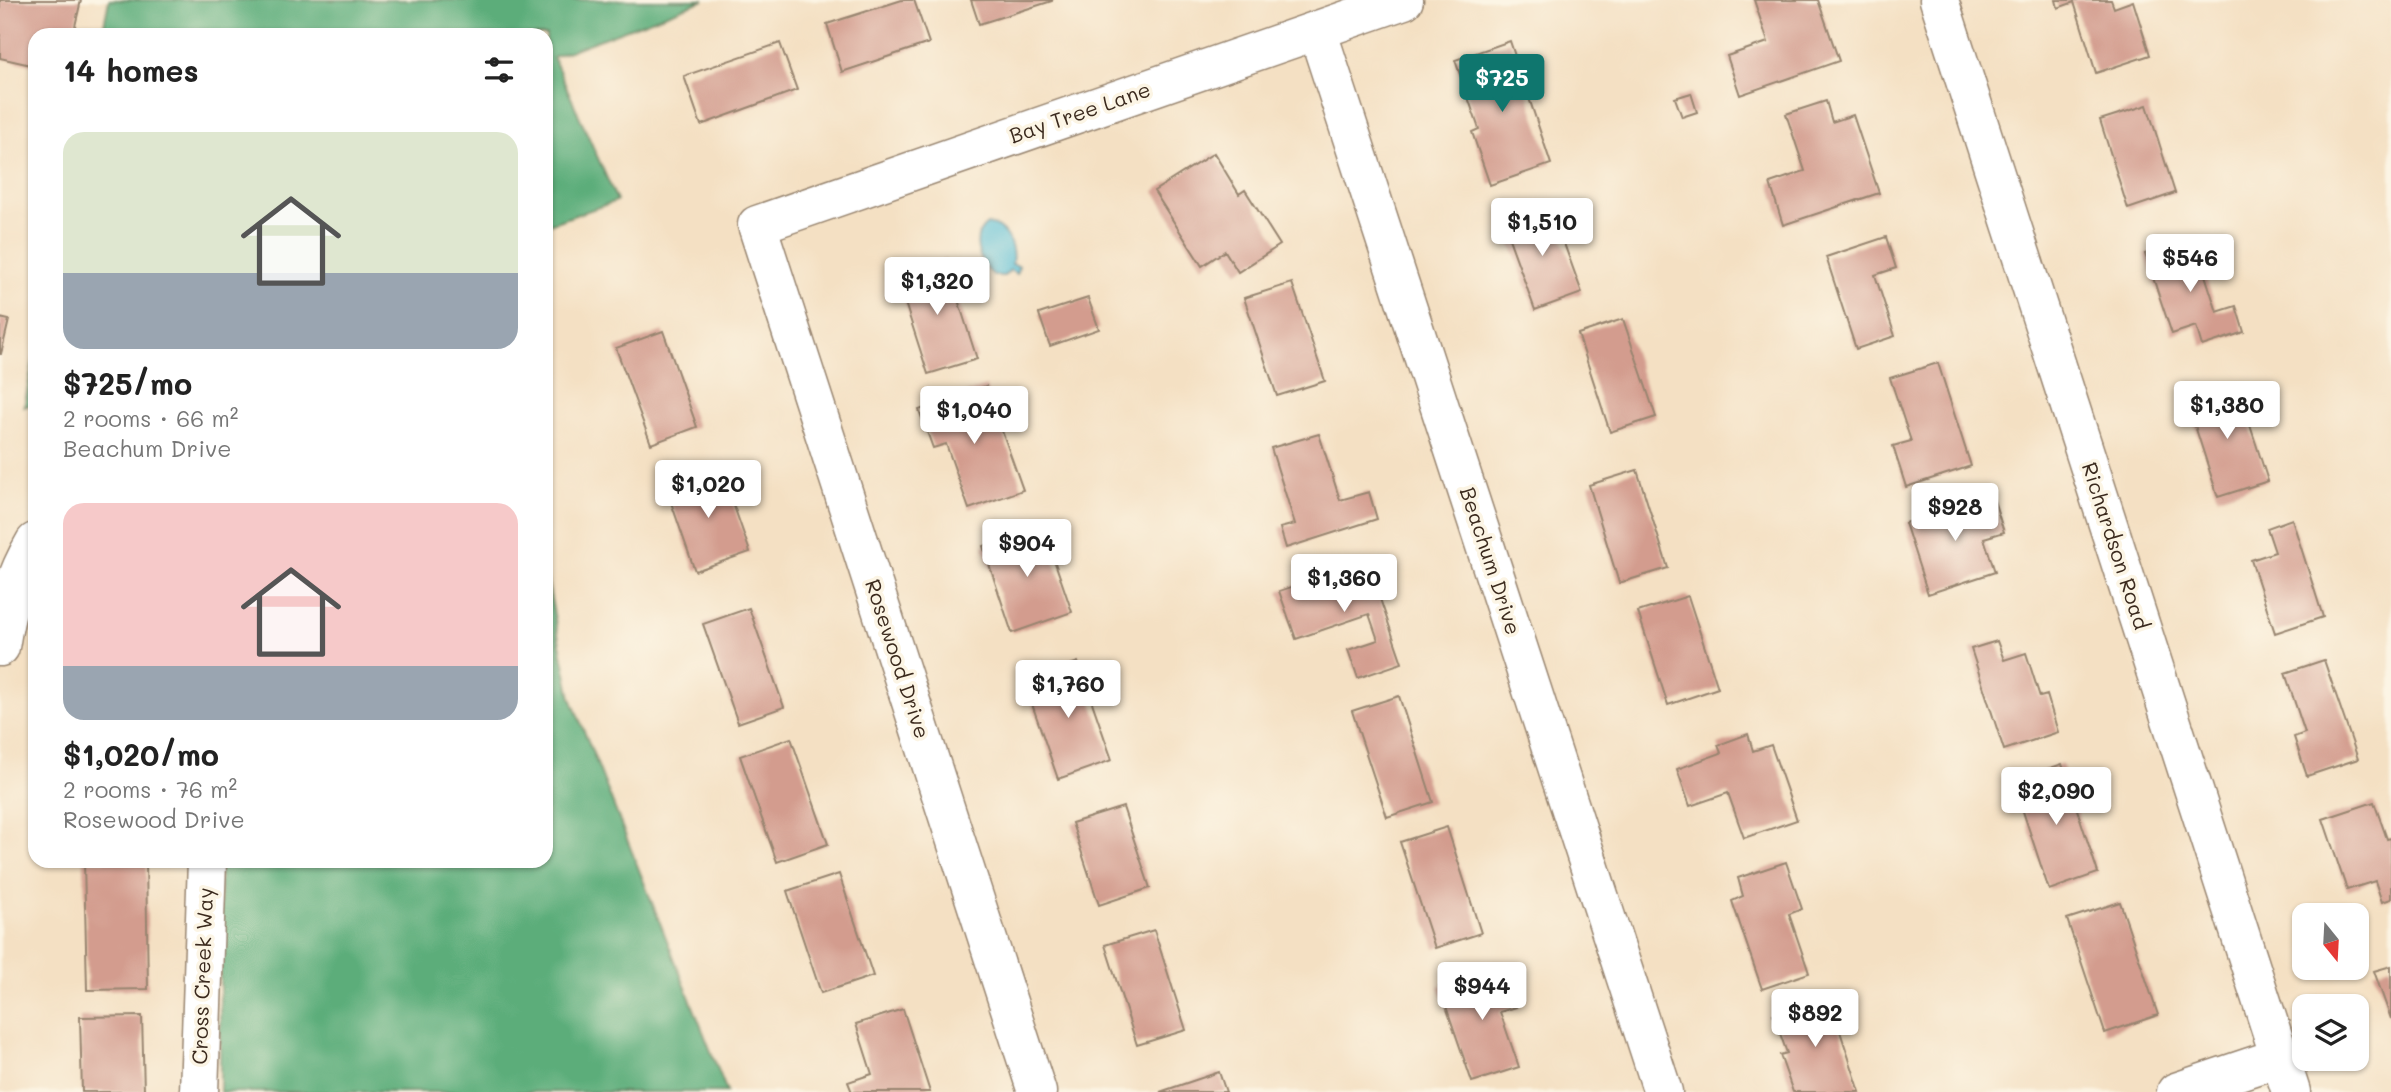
<!DOCTYPE html>
<meta charset="utf-8">
<style>
body{margin:0;font-family:Mali,sans-serif;background:#f2f2f2;color:#222;height:100vh;display:flex;flex-direction:column;font-size:26px;white-space:nowrap}
*{box-sizing:border-box;margin:0}
p{font-size:23px;color:#767676}
.icon{flex:none;width:38px;height:38px;fill:none;stroke:currentColor;stroke-width:2;stroke-linecap:round;stroke-linejoin:round}
.map{position:relative;flex:1;overflow:hidden}
.drawer{position:absolute;left:28px;top:28px;width:525px;height:840px;display:flex;flex-direction:column;background:#fff;border-radius:21px;box-shadow:0 2px 5px #0004}
.drawer>*{flex:none}
.needle{width:46px;rotate:162deg}
.tools{position:absolute;left:2292px;top:903px;display:grid;gap:14px}
.tools a{display:grid;place-items:center;width:77px;height:77px;border-radius:14px;background:#fff;box-shadow:0 2px 5px #0004;font-size:35px}
.price{position:absolute;translate:-50% -60px;padding:0 16px;border-radius:7px;background:#fff;color:#222;font-size:23px;line-height:46px;filter:drop-shadow(0 2px 4px #0008)}
.price::after{content:'';position:absolute;left:50%;top:42px;width:21px;height:16px;margin-left:-10px;background:inherit;clip-path:polygon(0 0,100% 0,50% 100%)}
.price.active{background:#0f766e;color:#fff}
ul{padding:0;list-style:none}
li{display:grid;align-content:center;gap:14px;height:371px;padding:0 35px}
li span{display:grid;place-items:center;height:217px;border-radius:21px;color:#555}
li>.icon{margin-inline-start:auto}
span .icon{width:126px;height:126px;fill:#fffc;stroke-width:1}
li b{font-size:30px}
h2{display:flex;justify-content:space-between;align-items:center;height:84px;padding:0 35px;font-size:30px}
.map>svg:first-child{display:block}
.forest{fill:#5cad7a;stroke:#4c6c4c;stroke-width:2}
.water{fill:#58bed6;stroke:#4a747a;stroke-width:2}
.building{fill:#d39c8e}
.lines{fill:none;stroke-linecap:round;stroke-linejoin:round}
.street-casing{stroke:#988570;stroke-width:41}
.street{stroke:#fff;stroke-width:38}
.labels{text-anchor:middle;stroke-width:7;stroke-linejoin:round;paint-order:stroke}
.street-label{font-size:21px;fill:#3b2a1e;stroke:#fcf5e5}
</style>
<div class="map">
<svg width="2391" height="1092" viewBox="0 0 2391 1092">
<rect width="100%" height="100%" fill="#fcf5e5"/>
<filter id="ink" filterUnits="userSpaceOnUse"><feTurbulence type="fractalNoise" baseFrequency=".0143" numOctaves="2"/><feDisplacementMap in="SourceGraphic" scale="14" xChannelSelector="R" yChannelSelector="G"/><feConvolveMatrix kernelMatrix="1 2 1 2 8 2 1 2 1" color-interpolation-filters="sRGB"/></filter>
<filter id="wash" filterUnits="userSpaceOnUse"><feTurbulence type="fractalNoise" baseFrequency=".00686" numOctaves="4" result="noise"/><feDisplacementMap in="SourceGraphic" scale="28" xChannelSelector="R" yChannelSelector="G"/><feGaussianBlur stdDeviation="1.57" result="paint"/><feColorMatrix in="noise" values="0 0 0 0 0 0 0 0 0 0 0 0 0 0 0 0 0 1.4 0 .05"/><feComposite in="paint" operator="in"/></filter>
<g filter="url(#wash)">
<rect width="100%" height="100%" fill="#f4e0c3"/>
<path class="forest" d="M 109,0 L 704,0 L 553,57 L 617,201 L 546,225 L 546,35 L 102,35 Z
M 35,353 L 35,403 L 24,407 Z
M 546,575 L 571,698 L 727,1092 L 220,1092 L 220,861 L 546,861 Z"/>
<path class="water" d="M 987,224 C 1006,226 1015,247 1012,264 L 1019,266 L 1016,274 L 1010,270 L 1004,276 L 994,276 C 979,263 969,237 987,224 Z"/>
<g id="blocks">
<path class="building" d="M 0,0 L 81,0 L 73,35 L 35,35 L 35,66 L 0,58 Z
M 902,0 L 914,0 L 929,43 L 842,72 L 827,24 Z
M 971,0 L 1052,0 L 1052,1 L 979,24 Z
M 1754,0 L 1818,0 L 1839,61 L 1740,95 L 1727,56 L 1768,42 Z
M 2056,0 L 2111,0 L 2114,8 L 2133,1 L 2150,55 L 2096,73 L 2074,2 L 2058,8 Z
M 1510,41 L 1551,164 L 1490,185 L 1472,132 L 1479,129 L 1455,60 Z
M 780,43 L 797,90 L 701,125 L 684,76 Z
M 1691,93 L 1697,112 L 1682,117 L 1675,98 Z
M 1826,101 L 1832,122 L 1853,115 L 1879,193 L 1783,225 L 1770,183 L 1805,171 L 1786,114 Z
M 2147,105 L 2175,193 L 2128,209 L 2100,120 Z
M 1214,153 L 1239,194 L 1245,190 L 1280,245 L 1238,272 L 1225,251 L 1202,266 L 1154,191 Z
M 1550,205 L 1582,293 L 1535,310 L 1503,222 Z
M 1886,237 L 1896,268 L 1875,275 L 1895,336 L 1856,349 L 1826,257 Z
M 2193,238 L 2217,312 L 2236,306 L 2244,332 L 2202,346 L 2196,326 L 2172,334 L 2145,254 Z
M 945,259 L 977,359 L 928,374 L 896,275 Z
M 1292,283 L 1325,381 L 1277,396 L 1244,298 Z
M 1088,298 L 1099,329 L 1050,346 L 1039,314 Z
M 0,318 L 9,320 L 1,354 L 0,354 Z
M 1623,319 L 1656,417 L 1610,432 L 1578,334 Z
M 663,331 L 697,427 L 651,444 L 616,348 Z
M 1938,363 L 1971,466 L 1906,487 L 1893,446 L 1911,441 L 1890,378 Z
M 2237,385 L 2268,481 L 2218,497 L 2187,401 Z
M 986,386 L 1023,490 L 969,509 L 946,444 L 933,448 L 919,410 Z
M 1319,434 L 1340,500 L 1369,492 L 1377,519 L 1286,548 L 1280,528 L 1295,524 L 1271,448 Z
M 721,469 L 750,552 L 695,571 L 666,488 Z
M 1637,470 L 1668,568 L 1619,583 L 1589,485 Z
M 1992,494 L 2004,532 L 1984,538 L 1995,572 L 1928,594 L 1905,523 Z
M 2292,519 L 2323,617 L 2275,633 L 2251,560 L 2275,552 L 2267,528 Z
M 1042,525 L 1072,612 L 1012,633 L 983,546 Z
M 1367,561 L 1402,663 L 1358,678 L 1348,650 L 1378,640 L 1369,614 L 1296,639 L 1279,591 Z
M 1688,596 L 1718,688 L 1668,705 L 1638,612 Z
M 749,608 L 784,707 L 738,723 L 703,624 Z
M 1997,641 L 2004,660 L 2026,653 L 2040,697 L 2047,695 L 2058,732 L 2004,750 L 1971,649 Z
M 2324,660 L 2358,759 L 2307,776 L 2294,737 L 2305,733 L 2285,673 Z
M 1078,662 L 1112,760 L 1058,779 L 1024,681 Z
M 1399,696 L 1433,802 L 1387,817 L 1352,711 Z
M 1748,734 L 1753,751 L 1771,745 L 1797,820 L 1744,838 L 1728,793 L 1690,806 L 1677,769 L 1721,753 L 1718,745 Z
M 791,738 L 828,844 L 777,862 L 740,756 Z
M 2062,764 L 2098,873 L 2049,890 L 2013,781 Z
M 2374,802 L 2387,839 L 2391,838 L 2391,899 L 2382,902 L 2375,881 L 2347,890 L 2323,819 Z
M 1123,807 L 1150,888 L 1099,905 L 1072,823 Z
M 1447,827 L 1481,933 L 1435,948 L 1400,842 Z
M 84,861 L 146,861 L 148,989 L 87,990 Z
M 1786,862 L 1802,909 L 1789,914 L 1809,973 L 1762,989 L 1732,901 L 1743,896 L 1738,878 Z
M 839,874 L 873,976 L 821,993 L 787,891 Z
M 2120,902 L 2158,1015 L 2105,1033 L 2067,919 Z
M 1154,930 L 1186,1030 L 1137,1045 L 1105,945 Z
M 1501,966 L 1516,1007 L 1500,1012 L 1519,1067 L 1472,1082 L 1439,986 Z
M 2391,966 L 2391,1019 L 2374,971 Z
M 1828,995 L 1860,1092 L 1793,1092 L 1780,1055 L 1787,1053 L 1773,1014 Z
M 903,1009 L 930,1092 L 852,1092 L 848,1082 L 872,1074 L 856,1024 Z
M 142,1016 L 144,1092 L 82,1092 L 80,1017 Z
M 1219,1072 L 1226,1092 L 1160,1092 Z"/>
</g>
</g>
<g filter="url(#ink)">
<use href="#blocks" fill-opacity="0" stroke="#988570" stroke-width="2"/>
<g class="lines">
<g class="street-casing">
<path id="street" d="M 1939,0 L 2291,1092
M 1317,30 L 1663,1092
M 0,647 C 6,608 15,576 35,542
M 199,1092 L 207,861
M 1037,1092 L 757,225 L 1404,0
M 2176,1092 L 2280,1057"/>
</g>
<use href="#street" class="street"/>
</g>
</g>
<g class="labels">
<g class="street-label">
<text transform="translate(1080 113) rotate(-19)" y="7">Bay Tree Lane</text>
<text transform="translate(2115 546) rotate(72)" y="7">Richardson Road</text>
<text transform="translate(1490 561) rotate(72)" y="7">Beachum Drive</text>
<text transform="translate(897 659) rotate(72)" y="7">Rosewood Drive</text>
<text transform="translate(203 976) rotate(-88)" y="7">Cross Creek Way</text>
</g>
</g>
</svg>
<div class="tools">
<a><svg class="needle" viewBox="-14 -14 28 28"><path d="M0-13l5 13h-10z" fill="#e53935"/><path d="M0 13l5-13h-10z" fill="#767676"/></svg></a>
<a><svg class="icon" aria-label="layers" viewBox="0 0 24 24"><path d="M12 4l9 5-9 5-9-5zM3 14l9 5 9-5"/></svg></a>
</div>
<b class="price active" style="left:1502px;top:114px">$725</b>
<b class="price" style="left:1542px;top:258px">$1,510</b>
<b class="price" style="left:2190px;top:294px">$546</b>
<b class="price" style="left:937px;top:317px">$1,320</b>
<b class="price" style="left:2227px;top:441px">$1,380</b>
<b class="price" style="left:974px;top:446px">$1,040</b>
<b class="price" style="left:708px;top:520px">$1,020</b>
<b class="price" style="left:1955px;top:543px">$928</b>
<b class="price" style="left:1027px;top:579px">$904</b>
<b class="price" style="left:1344px;top:614px">$1,360</b>
<b class="price" style="left:1068px;top:720px">$1,760</b>
<b class="price" style="left:2056px;top:827px">$2,090</b>
<b class="price" style="left:1482px;top:1022px">$944</b>
<b class="price" style="left:1815px;top:1049px">$892</b>
<section class="drawer">
<h2>14 homes<svg class="icon" aria-label="filters" viewBox="0 0 24 24"><path d="M4 7h16M4 17h16"/><circle cx="9" cy="7" r="2"/><circle cx="15" cy="17" r="2"/></svg></h2>
<ul>
<li><span style="background:linear-gradient(#dfe7d0 65%,#9aa5b1 0)"><svg class="icon" aria-label="home" viewBox="0 0 24 24"><path d="M3 11l9-7 9 7M6 9v11h12V9"/></svg></span><div><b>$725/mo</b><p>2 rooms · 66 m²</p><p>Beachum Drive</p></div></li>
<li><span style="background:linear-gradient(#f6c9c9 75%,#9aa5b1 0)"><svg class="icon" aria-label="home" viewBox="0 0 24 24"><path d="M3 11l9-7 9 7M6 9v11h12V9"/></svg></span><div><b>$1,020/mo</b><p>2 rooms · 76 m²</p><p>Rosewood Drive</p></div></li>
</ul>
</section>
</div>
